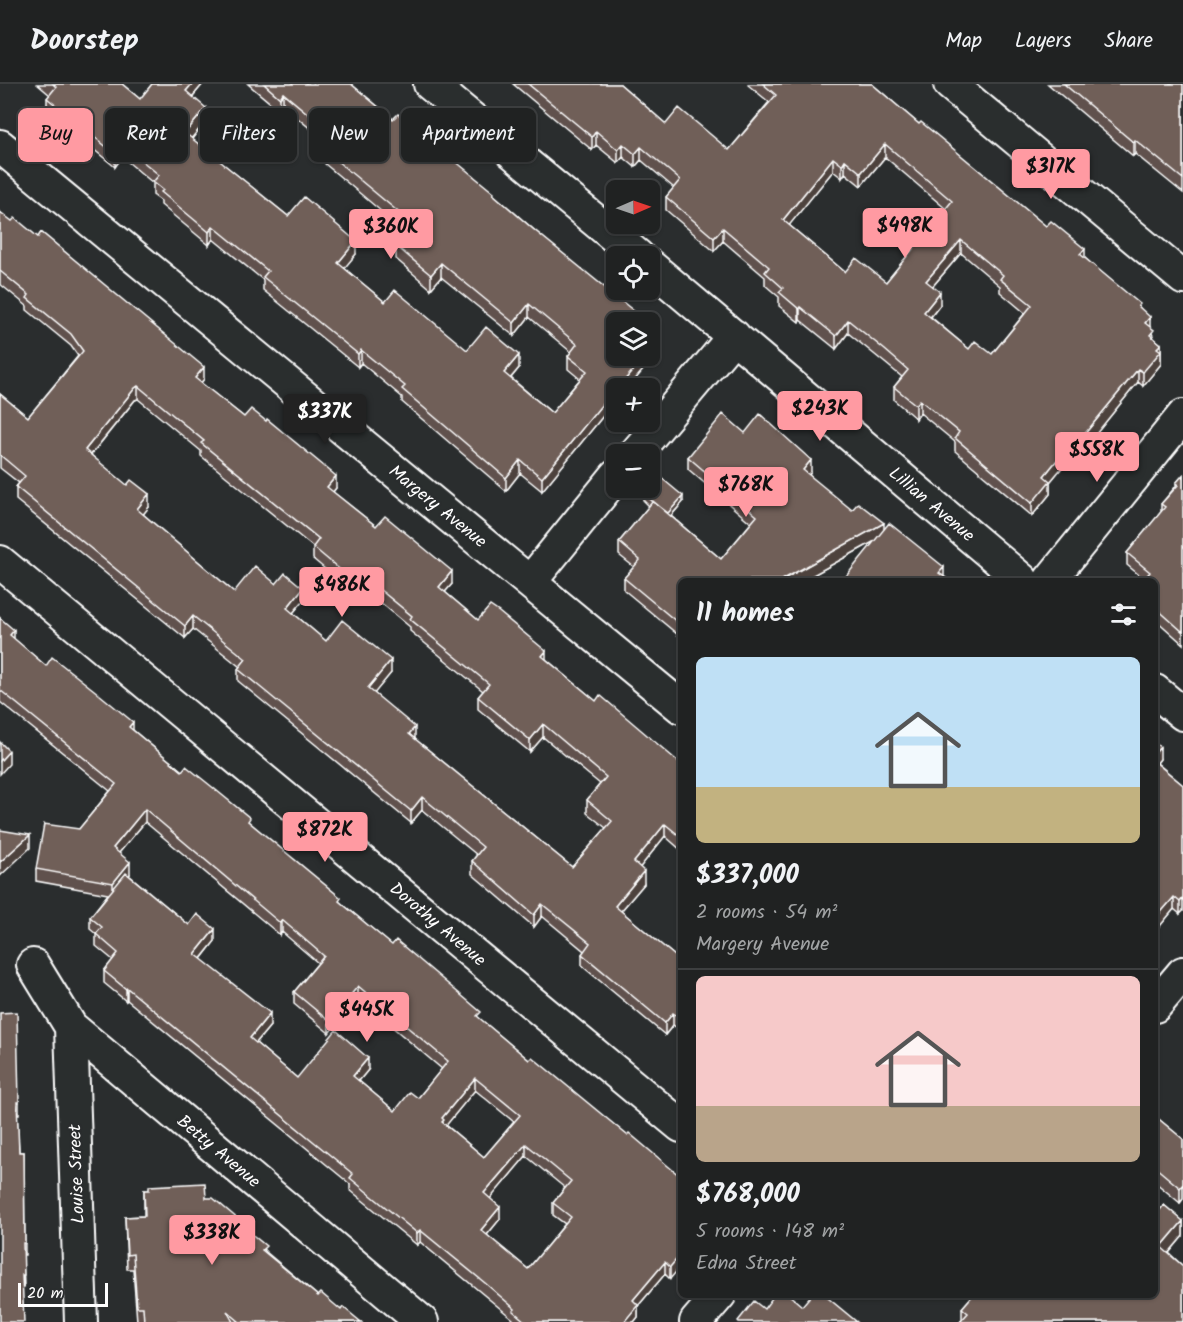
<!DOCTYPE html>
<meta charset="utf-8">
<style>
body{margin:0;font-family:Kalam,sans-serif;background:#2d2f2f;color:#f1f3f6;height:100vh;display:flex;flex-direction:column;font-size:22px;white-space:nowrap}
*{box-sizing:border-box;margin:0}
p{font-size:20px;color:#a2a4a5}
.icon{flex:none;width:33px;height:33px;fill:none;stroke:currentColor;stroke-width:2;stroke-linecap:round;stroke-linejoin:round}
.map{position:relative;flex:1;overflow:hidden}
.details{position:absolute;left:678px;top:494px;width:480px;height:720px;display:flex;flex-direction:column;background:#202222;border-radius:9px;box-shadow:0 2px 4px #0004,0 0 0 2px #3d3f40}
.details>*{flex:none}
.guide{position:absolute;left:18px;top:24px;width:570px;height:54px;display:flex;gap:12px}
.needle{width:39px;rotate:88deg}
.buttons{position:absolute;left:606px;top:96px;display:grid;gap:12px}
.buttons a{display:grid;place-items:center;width:54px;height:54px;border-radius:9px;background:#202222;box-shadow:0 2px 4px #0004,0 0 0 2px #3d3f40;font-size:30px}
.scale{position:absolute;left:18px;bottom:15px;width:90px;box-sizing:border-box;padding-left:6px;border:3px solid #fff;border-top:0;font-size:16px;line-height:21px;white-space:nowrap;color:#fff;-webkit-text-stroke:4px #2a2d2e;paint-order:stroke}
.price{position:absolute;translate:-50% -51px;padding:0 14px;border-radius:6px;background:#ff9aa2;color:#111;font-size:20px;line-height:39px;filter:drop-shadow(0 2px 3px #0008)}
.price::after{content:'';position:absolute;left:50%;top:36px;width:18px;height:14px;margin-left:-9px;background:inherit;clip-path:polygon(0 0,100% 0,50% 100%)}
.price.selected{background:#222;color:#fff}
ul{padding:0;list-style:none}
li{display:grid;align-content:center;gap:12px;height:318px;padding:0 18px}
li+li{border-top:2px solid #3d3f40}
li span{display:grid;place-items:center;height:186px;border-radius:9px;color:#555}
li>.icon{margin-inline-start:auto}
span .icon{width:108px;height:108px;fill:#fffc;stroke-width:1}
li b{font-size:26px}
h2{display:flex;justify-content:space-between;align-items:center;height:72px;padding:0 18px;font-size:26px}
.chip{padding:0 21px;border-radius:9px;background:#202222;box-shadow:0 2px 4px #0004,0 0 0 2px #3d3f40;font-size:21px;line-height:54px}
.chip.selected{background:#ff9aa2;color:#111}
header{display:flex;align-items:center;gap:36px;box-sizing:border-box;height:84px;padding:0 30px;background:#202222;border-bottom:2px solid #3d3f40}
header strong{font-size:28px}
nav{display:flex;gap:33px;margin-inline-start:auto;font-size:21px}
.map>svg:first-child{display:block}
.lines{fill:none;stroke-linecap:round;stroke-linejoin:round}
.street-casing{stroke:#fff;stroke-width:36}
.street{stroke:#2a2d2e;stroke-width:32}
.wall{fill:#60514d;stroke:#fff;stroke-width:1.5;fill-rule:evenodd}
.shaded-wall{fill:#4e423e;stroke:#fff;stroke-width:1.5}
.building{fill:#705e59;stroke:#fff;stroke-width:1.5;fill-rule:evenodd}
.labels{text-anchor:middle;stroke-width:4.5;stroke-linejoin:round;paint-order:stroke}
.street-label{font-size:18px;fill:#fff;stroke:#2a2d2e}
</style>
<header>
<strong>Doorstep</strong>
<nav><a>Map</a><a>Layers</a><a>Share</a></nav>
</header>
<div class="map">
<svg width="1183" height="1238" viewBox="0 0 1183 1238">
<rect width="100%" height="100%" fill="#2a2d2e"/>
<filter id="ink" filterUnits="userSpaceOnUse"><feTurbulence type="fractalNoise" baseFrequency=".0167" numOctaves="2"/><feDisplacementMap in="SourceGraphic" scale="12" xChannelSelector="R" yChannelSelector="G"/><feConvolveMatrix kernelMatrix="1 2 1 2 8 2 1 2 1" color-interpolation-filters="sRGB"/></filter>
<g filter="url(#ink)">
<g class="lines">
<g class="street-casing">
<path id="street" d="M 430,0 L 638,172
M 950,0 L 1183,194
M 0,62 L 681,623
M 650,182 L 1022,496
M 635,370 L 734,252
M 0,478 L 681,1042
M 1050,496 L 1183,332
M 530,498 L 616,392
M 1155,607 L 1183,630
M 33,881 L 71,943 L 422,1238
M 1155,922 L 1183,889
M 71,943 L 81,1238
M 696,1238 L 720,1210"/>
</g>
<use href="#street" class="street"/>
</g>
<path class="wall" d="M 37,0 L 122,0 L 140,15 L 152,0 L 203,0 L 193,12 L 206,37 L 192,55 L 288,132 L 356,170 L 344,184 L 385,218 L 467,266 L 519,284 L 511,294 L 552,329 L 580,295 L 568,285 L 568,272 L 571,268 L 529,233 L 514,252 L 441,193 L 431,205 L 396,175 L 396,162 L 407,149 L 325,80 L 325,67 L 330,61 L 283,22 L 280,27 L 248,0 L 351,0 L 393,35 L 494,111 L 640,238 L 616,238 L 648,272 L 648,280 L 628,304 L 616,304 L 616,319 L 613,323 L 612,321 L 542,407 L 520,389 L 506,407 L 402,318 L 402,313 L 361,279 L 358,283 L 263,206 L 263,196 L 213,155 L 209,161 L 161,121 L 161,117 L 153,111 L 153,99 L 122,73 L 115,83 L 47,27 L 47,14 L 50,11 Z
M 513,0 L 620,0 L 666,40 L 729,66 L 769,18 L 748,1 L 748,0 L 872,0 L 919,40 L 1085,174 L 1140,224 L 1150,244 L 1154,254 L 1161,260 L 1161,280 L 1143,302 L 1138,298 L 1083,366 L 1079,363 L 1050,398 L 1050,410 L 1032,432 L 955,367 L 955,358 L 920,329 L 916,335 L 894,316 L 894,303 L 902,293 L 885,279 L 848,249 L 836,265 L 800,236 L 799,238 L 779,222 L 779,213 L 765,201 L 765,193 L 723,157 L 714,167 L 666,126 L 666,113 L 674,104 L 641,76 L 635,83 L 623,73 L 618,79 L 596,61 L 592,66 ZM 885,73 L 946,125 L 886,198 L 845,188 L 789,141 L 833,87 L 842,94 L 845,89 L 861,102 ZM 961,169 L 1000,202 L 1000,208 L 1025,229 L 992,270 L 969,265 L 931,233 L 940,221 L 933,202 Z
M 1048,0 L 1183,0 L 1183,109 L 1135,70 L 1133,72 Z
M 0,128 L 204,295 L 201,299 L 244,333 L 336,404 L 333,408 L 376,442 L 452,500 L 445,508 L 478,536 L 546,575 L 596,617 L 681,680 L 681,766 L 665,752 L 640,783 L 644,800 L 621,827 L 681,877 L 681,947 L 673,941 L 665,951 L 582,882 L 582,870 L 584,867 L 542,832 L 534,843 L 472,790 L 472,777 L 477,771 L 422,726 L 411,739 L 238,597 L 238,585 L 240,583 L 193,545 L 185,554 L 16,416 L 16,403 L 19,399 L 0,384 L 0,310 L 28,333 L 78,272 L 71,262 L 27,226 L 27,222 L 0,200 ZM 138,315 L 201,367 L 201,372 L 313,463 L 313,475 L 362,516 L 368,508 L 410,543 L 410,547 L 483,607 L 478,613 L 478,625 L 530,668 L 543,653 L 600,700 L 587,716 L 587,729 L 606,744 L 572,783 L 415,655 L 374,609 L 391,589 L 326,557 L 293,529 L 303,517 L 276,500 L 234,508 L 143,430 L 149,423 L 91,371 L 135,316 Z
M 745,349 L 811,388 L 809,391 L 875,457 L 804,496 L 681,496 L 677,550 L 624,506 L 624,494 L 634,483 L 619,471 L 619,458 L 649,422 L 643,416 L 643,410 L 683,418 L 671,432 L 721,475 L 751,439 L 688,385 L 688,373 Z
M 1183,391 L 1183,560 L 1155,535 L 1155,496 L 1144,495 L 1127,481 L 1127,469 L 1161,428 L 1161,420 L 1176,402 L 1176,399 Z
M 0,534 L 14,555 L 46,582 L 133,646 L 182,687 L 250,739 L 341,819 L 529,976 L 681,1093 L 670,1195 L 665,1190 L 638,1222 L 638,1233 L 634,1238 L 513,1238 L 513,1235 L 420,1158 L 417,1161 L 350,1106 L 350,1100 L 127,916 L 126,917 L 104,899 L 104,887 L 113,876 L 96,862 L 96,850 L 90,845 L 90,833 L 108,810 L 36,797 L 36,785 L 79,745 L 110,707 L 0,618 ZM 145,738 L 280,851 L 282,848 L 318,879 L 294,908 L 294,920 L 329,949 L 358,914 L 442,985 L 418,1014 L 395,1027 L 359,997 L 368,986 L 297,994 L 256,959 L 270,942 L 201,875 L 215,857 L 189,841 L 129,791 L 130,790 L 119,769 ZM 475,1006 L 514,1038 L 484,1073 L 446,1041 ZM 526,1072 L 565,1104 L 553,1119 L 553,1131 L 565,1140 L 528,1185 L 487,1151 L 500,1135 L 490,1114 Z
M 1155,659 L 1160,675 L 1157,679 L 1183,701 L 1183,827 L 1180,830 L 1174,825 L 1155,848 Z
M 0,929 L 19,1018 L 19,1030 L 17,1030 L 19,1068 L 24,1068 L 25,1171 L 23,1171 L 24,1203 L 23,1203 Z
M 1155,1032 L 1183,1055 L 1183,1115 L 1180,1119 L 1155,1098 Z
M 144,1106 L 206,1114 L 245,1145 L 266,1168 L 318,1212 L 361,1238 L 143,1238 L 143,1237 L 137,1237 L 133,1185 L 127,1185 L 125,1133 L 144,1132 Z
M 1164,1121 L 1183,1137 L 1183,1152 L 1169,1169 L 1183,1182 L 1183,1238 L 960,1238 L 962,1236 L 962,1224 L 974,1210 L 1155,1210 L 1155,1132 Z"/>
<path class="shaded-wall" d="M 192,0 L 203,0 L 186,20 L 186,7 Z
M 283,9 L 283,22 L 280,27 L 280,14 Z
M 206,24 L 206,37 L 185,62 L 185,49 Z
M 596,47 L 596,61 L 592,66 L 592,53 Z
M 1135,56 L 1135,70 L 1133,72 L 1133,58 Z
M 122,60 L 122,73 L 115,83 L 115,70 Z
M 623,60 L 623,73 L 618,79 L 618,66 Z
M 885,60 L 885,73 L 861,102 L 861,89 Z
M 641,63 L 641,76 L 635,83 L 635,70 Z
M 833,74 L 833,87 L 783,149 L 783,136 Z
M 845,76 L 845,89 L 842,94 L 842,81 Z
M 213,142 L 213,155 L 209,161 L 209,148 Z
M 723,144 L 723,157 L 714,167 L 714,154 Z
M 961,156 L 961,169 L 926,210 L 926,197 Z
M 356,157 L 356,170 L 338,192 L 338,179 Z
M 1085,165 L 1085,178 L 1080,170 Z
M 441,179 L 441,193 L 431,205 L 431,191 Z
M 940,208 L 940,221 L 924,241 L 924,228 Z
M 529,220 L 529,233 L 514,252 L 514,239 Z
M 800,223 L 800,236 L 799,238 L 799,225 Z
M 640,232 L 640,238 L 635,238 Z
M 1150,233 L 1150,246 L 1145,239 Z
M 848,236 L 848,249 L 836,265 L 836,252 Z
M 1161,260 L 1161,280 L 1143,302 L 1143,288 L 1157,264 Z
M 361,266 L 361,279 L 358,283 L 358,270 Z
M 519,271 L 519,284 L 504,302 L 504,289 Z
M 645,272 L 648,272 L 648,280 L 628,304 L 618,304 Z
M 204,283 L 204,295 L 195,306 L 195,294 Z
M 1138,285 L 1138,298 L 1083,366 L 1083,352 Z
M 138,302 L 138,315 L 135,316 L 85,378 L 85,366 L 135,304 Z
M 616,306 L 616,319 L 613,323 L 613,309 Z
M 612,308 L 612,321 L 542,407 L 542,394 Z
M 920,316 L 920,329 L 916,335 L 916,321 Z
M 1079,349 L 1079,363 L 1050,398 L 1050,410 L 1032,432 L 1032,419 L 1044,392 Z
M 520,376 L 520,389 L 506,407 L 506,394 Z
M 811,376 L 811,388 L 803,398 L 803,386 Z
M 336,392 L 336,404 L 327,415 L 327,403 Z
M 149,410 L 149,423 L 137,438 L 137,425 Z
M 683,412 L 683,418 L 667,436 L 667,430 Z
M 884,439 L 884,452 L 804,496 L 782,496 Z
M 944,483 L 944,496 L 939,489 Z
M 452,487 L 452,500 L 439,515 L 439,503 Z
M 368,496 L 368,508 L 362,516 L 362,504 Z
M 303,504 L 303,517 L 287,536 L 287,524 Z
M 193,532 L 193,545 L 185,554 L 185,542 Z
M 681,534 L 681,546 L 677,550 L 677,538 Z
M 14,546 L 14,558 L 10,551 Z
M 546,567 L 546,579 L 542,572 Z
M 391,576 L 391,589 L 368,617 L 368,604 Z
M 133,638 L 133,650 L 129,643 Z
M 543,640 L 543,653 L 530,668 L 530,656 Z
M 415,643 L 415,655 L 409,650 Z
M 1160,663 L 1160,675 L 1155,681 L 1155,669 Z
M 9,667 L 9,680 L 0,690 L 0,677 Z
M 422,713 L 422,726 L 411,739 L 411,727 Z
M 145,725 L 145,738 L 113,776 L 113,764 Z
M 665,740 L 665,752 L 634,791 L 634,778 Z
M 30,751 L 30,764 L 0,792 L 0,778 Z
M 130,778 L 130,790 L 113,811 L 113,799 Z
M 644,787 L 644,800 L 615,834 L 615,822 Z
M 1174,813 L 1174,825 L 1155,848 L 1155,835 Z
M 1183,814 L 1183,827 L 1180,830 L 1180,818 Z
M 542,820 L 542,832 L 534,843 L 534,831 Z
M 282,836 L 282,848 L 280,851 L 280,839 Z
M 215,845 L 215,857 L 195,882 L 195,870 Z
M 358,902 L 358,914 L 329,949 L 329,937 Z
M 127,904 L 127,916 L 126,917 L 126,905 Z
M 270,929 L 270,942 L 250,966 L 250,954 Z
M 673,929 L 673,941 L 665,951 L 665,939 Z
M 368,974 L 368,986 L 353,1004 L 353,992 Z
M 475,994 L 475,1006 L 444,1044 L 442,1034 Z
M 526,1060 L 526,1072 L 484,1122 L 484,1109 Z
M 1183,1100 L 1183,1115 L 1180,1119 L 1180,1104 Z
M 500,1123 L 500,1135 L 481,1158 L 481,1146 Z
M 1183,1137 L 1183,1152 L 1161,1178 L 1161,1163 Z
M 420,1146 L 420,1158 L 417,1161 L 417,1149 Z
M 681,1170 L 681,1182 L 670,1195 L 670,1183 Z
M 665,1178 L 665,1190 L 638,1222 L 638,1233 L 634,1238 L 624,1238 L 633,1216 Z"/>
<path class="building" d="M 53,0 L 122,0 L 140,15 L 152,0 L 192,0 L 186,7 L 206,24 L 185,49 L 288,132 L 304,113 L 356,157 L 338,179 L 385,218 L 395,206 L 467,266 L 486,243 L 519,271 L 504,289 L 552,329 L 587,287 L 568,272 L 577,260 L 529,220 L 514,239 L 441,179 L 431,191 L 396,162 L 414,141 L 325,67 L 336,53 L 283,9 L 280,14 L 264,0 L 351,0 L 393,35 L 398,30 L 494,109 L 493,110 L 533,145 L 640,232 L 635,238 L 616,238 L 616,272 L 645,272 L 618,304 L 616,304 L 613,309 L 612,308 L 542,394 L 520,376 L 506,394 L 402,305 L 405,302 L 361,266 L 358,270 L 263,193 L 268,187 L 213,142 L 209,148 L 161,108 L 163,106 L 153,98 L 159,91 L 122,60 L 115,70 L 47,14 L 56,3 Z
M 528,0 L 620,0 L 666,40 L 679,24 L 729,66 L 776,11 L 763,0 L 872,0 L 919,40 L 921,38 L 1046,142 L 1051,137 L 1085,165 L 1080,170 L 1140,220 L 1138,222 L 1150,233 L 1145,239 L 1154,246 L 1150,251 L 1161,260 L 1157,264 L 1161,267 L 1143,288 L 1138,285 L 1083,352 L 1079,349 L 1044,392 L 1050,397 L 1032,419 L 955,354 L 959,348 L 920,316 L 916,321 L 894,303 L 908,286 L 885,266 L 848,236 L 836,252 L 800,223 L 799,225 L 779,208 L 783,204 L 765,188 L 769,183 L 723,144 L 714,154 L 666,113 L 680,96 L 641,63 L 635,70 L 623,60 L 618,66 L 596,47 L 592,53 ZM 885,60 L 952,117 L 886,198 L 856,174 L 845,188 L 783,136 L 833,74 L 842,81 L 845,76 L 861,89 ZM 961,156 L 1003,191 L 1000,195 L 1032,221 L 992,270 L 975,257 L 969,265 L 924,228 L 940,208 L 926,197 Z
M 1064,0 L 1183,0 L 1183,95 L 1135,56 L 1133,58 Z
M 0,128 L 12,137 L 15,134 L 38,153 L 41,148 L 204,283 L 195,294 L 244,333 L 251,325 L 266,337 L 267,335 L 336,392 L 327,403 L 376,442 L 385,432 L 452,487 L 439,503 L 478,536 L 490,522 L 499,528 L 546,567 L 542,572 L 596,617 L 600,611 L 681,680 L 681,753 L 665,740 L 634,778 L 644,787 L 615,822 L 681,877 L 681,935 L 673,929 L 665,939 L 582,870 L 590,859 L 542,820 L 534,831 L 472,777 L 483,763 L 422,713 L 411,727 L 238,585 L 246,575 L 193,532 L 185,542 L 16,403 L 25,392 L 0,371 L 0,310 L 28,333 L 83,267 L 71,250 L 27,214 L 29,211 L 0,187 ZM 138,302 L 204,357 L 201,359 L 319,455 L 313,463 L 362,504 L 368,496 L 412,532 L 410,535 L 489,600 L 478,613 L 530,656 L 543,640 L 606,693 L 587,716 L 612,737 L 572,783 L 409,650 L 415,643 L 368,604 L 391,576 L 342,536 L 326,557 L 287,524 L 303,504 L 285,489 L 276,500 L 255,482 L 234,508 L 137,425 L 149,410 L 131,396 L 127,401 L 85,366 L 135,304 Z
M 723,330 L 745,349 L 760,330 L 811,376 L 803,386 L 852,426 L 858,419 L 884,439 L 782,496 L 681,496 L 681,534 L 677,538 L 624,494 L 640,476 L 619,458 L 653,417 L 721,475 L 757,432 L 688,373 Z
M 1183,391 L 1183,548 L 1155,523 L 1155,496 L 1143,496 L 1150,488 L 1127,469 L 1165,423 L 1161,420 L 1178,401 L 1176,399 Z
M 659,392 L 683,412 L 668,429 L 643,410 Z
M 889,439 L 944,483 L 939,489 L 949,496 L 843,496 Z
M 0,534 L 14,546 L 10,551 L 46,582 L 52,573 L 94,606 L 133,638 L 129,643 L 182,687 L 186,682 L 211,702 L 250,734 L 248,737 L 341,814 L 339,817 L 392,861 L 396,856 L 481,928 L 477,932 L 529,976 L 532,973 L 627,1051 L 629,1049 L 681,1093 L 681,1170 L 670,1183 L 665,1178 L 633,1216 L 638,1221 L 624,1238 L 526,1238 L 513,1227 L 515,1225 L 485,1199 L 420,1146 L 417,1149 L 350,1094 L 353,1090 L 127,904 L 126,905 L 104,887 L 118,869 L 96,850 L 102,843 L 90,833 L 126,789 L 189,841 L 197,830 L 215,845 L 195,870 L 270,929 L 250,954 L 297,994 L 336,946 L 368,974 L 353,992 L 395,1027 L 410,1008 L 418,1014 L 448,977 L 358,902 L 329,937 L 294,908 L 324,872 L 282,836 L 280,839 L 145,725 L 113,764 L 130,778 L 113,799 L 36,785 L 44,740 L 79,745 L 116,700 L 0,606 ZM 475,994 L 520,1031 L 484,1073 L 442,1038 L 444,1036 L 442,1034 ZM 526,1060 L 571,1097 L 553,1119 L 571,1133 L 528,1185 L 481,1146 L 500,1123 L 484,1109 Z
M 0,658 L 9,667 L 0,677 Z
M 1155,659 L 1160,663 L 1155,669 Z
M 1155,678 L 1183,701 L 1183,814 L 1180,818 L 1174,813 L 1155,835 L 1155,744 L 1159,739 L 1155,735 Z
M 0,746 L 30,751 L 0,778 Z
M 17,928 L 19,1018 L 17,1018 L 19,1068 L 24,1068 L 25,1159 L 23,1159 L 24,1191 L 22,1191 L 24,1238 L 0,1238 L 0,929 Z
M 1155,1032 L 1183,1055 L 1183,1100 L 1180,1104 L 1155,1083 Z
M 205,1099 L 206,1114 L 213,1114 L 245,1141 L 243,1143 L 266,1162 L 262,1166 L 318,1212 L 321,1209 L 341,1226 L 343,1223 L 361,1238 L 240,1238 L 227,1227 L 233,1238 L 144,1238 L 143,1223 L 137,1223 L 133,1170 L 127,1171 L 125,1133 L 145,1132 L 144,1106 L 149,1106 L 149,1102 Z
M 1164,1121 L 1183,1137 L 1161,1163 L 1183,1182 L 1183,1238 L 960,1238 L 968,1229 L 962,1224 L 974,1210 L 1155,1210 L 1155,1132 Z
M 775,1210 L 788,1210 L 802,1222 L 812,1210 L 823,1210 L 857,1238 L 739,1238 L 738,1237 L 754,1217 L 764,1225 Z"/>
</g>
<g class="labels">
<g class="street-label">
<text transform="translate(932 420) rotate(40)" y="6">Lillian Avenue</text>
<text transform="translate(438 422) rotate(39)" y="6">Margery Avenue</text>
<text transform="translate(438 840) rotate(40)" y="6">Dorothy Avenue</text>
<text transform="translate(219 1067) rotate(40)" y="6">Betty Avenue</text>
<text transform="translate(76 1090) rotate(-92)" y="6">Louise Street</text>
</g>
</g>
</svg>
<div class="buttons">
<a><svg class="needle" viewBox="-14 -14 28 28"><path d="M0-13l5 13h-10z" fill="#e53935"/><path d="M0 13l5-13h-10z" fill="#a2a4a5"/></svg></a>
<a><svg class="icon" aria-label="locate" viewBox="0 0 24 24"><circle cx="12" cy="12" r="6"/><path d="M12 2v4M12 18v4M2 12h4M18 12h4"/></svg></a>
<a><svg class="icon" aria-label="layers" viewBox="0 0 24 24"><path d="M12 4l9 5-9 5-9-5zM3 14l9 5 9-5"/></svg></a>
<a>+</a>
<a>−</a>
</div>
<div class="scale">20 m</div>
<b class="price" style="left:1051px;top:116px">$317K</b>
<b class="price" style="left:905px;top:175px">$498K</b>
<b class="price" style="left:391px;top:176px">$360K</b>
<b class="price" style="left:820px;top:358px">$243K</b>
<b class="price selected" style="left:325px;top:361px">$337K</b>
<b class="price" style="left:1097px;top:399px">$558K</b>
<b class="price" style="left:746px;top:434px">$768K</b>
<b class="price" style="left:342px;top:534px">$486K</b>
<b class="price" style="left:325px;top:779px">$872K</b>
<b class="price" style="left:367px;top:959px">$445K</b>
<b class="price" style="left:212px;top:1182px">$338K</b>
<div class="guide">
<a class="chip selected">Buy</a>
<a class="chip">Rent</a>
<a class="chip">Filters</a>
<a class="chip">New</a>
<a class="chip">Apartment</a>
</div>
<section class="details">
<h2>11 homes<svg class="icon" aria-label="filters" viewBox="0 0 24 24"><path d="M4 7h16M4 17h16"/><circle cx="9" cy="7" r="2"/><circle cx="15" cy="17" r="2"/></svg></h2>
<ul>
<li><span style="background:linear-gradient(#bfe0f5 70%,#c2b280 0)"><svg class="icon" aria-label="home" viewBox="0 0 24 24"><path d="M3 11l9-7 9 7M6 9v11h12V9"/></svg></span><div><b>$337,000</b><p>2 rooms · 54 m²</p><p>Margery Avenue</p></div></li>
<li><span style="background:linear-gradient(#f6c9c9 70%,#b9a48a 0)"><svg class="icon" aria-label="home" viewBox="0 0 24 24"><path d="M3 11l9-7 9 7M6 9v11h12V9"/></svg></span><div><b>$768,000</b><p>5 rooms · 148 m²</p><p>Edna Street</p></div></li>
</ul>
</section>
</div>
